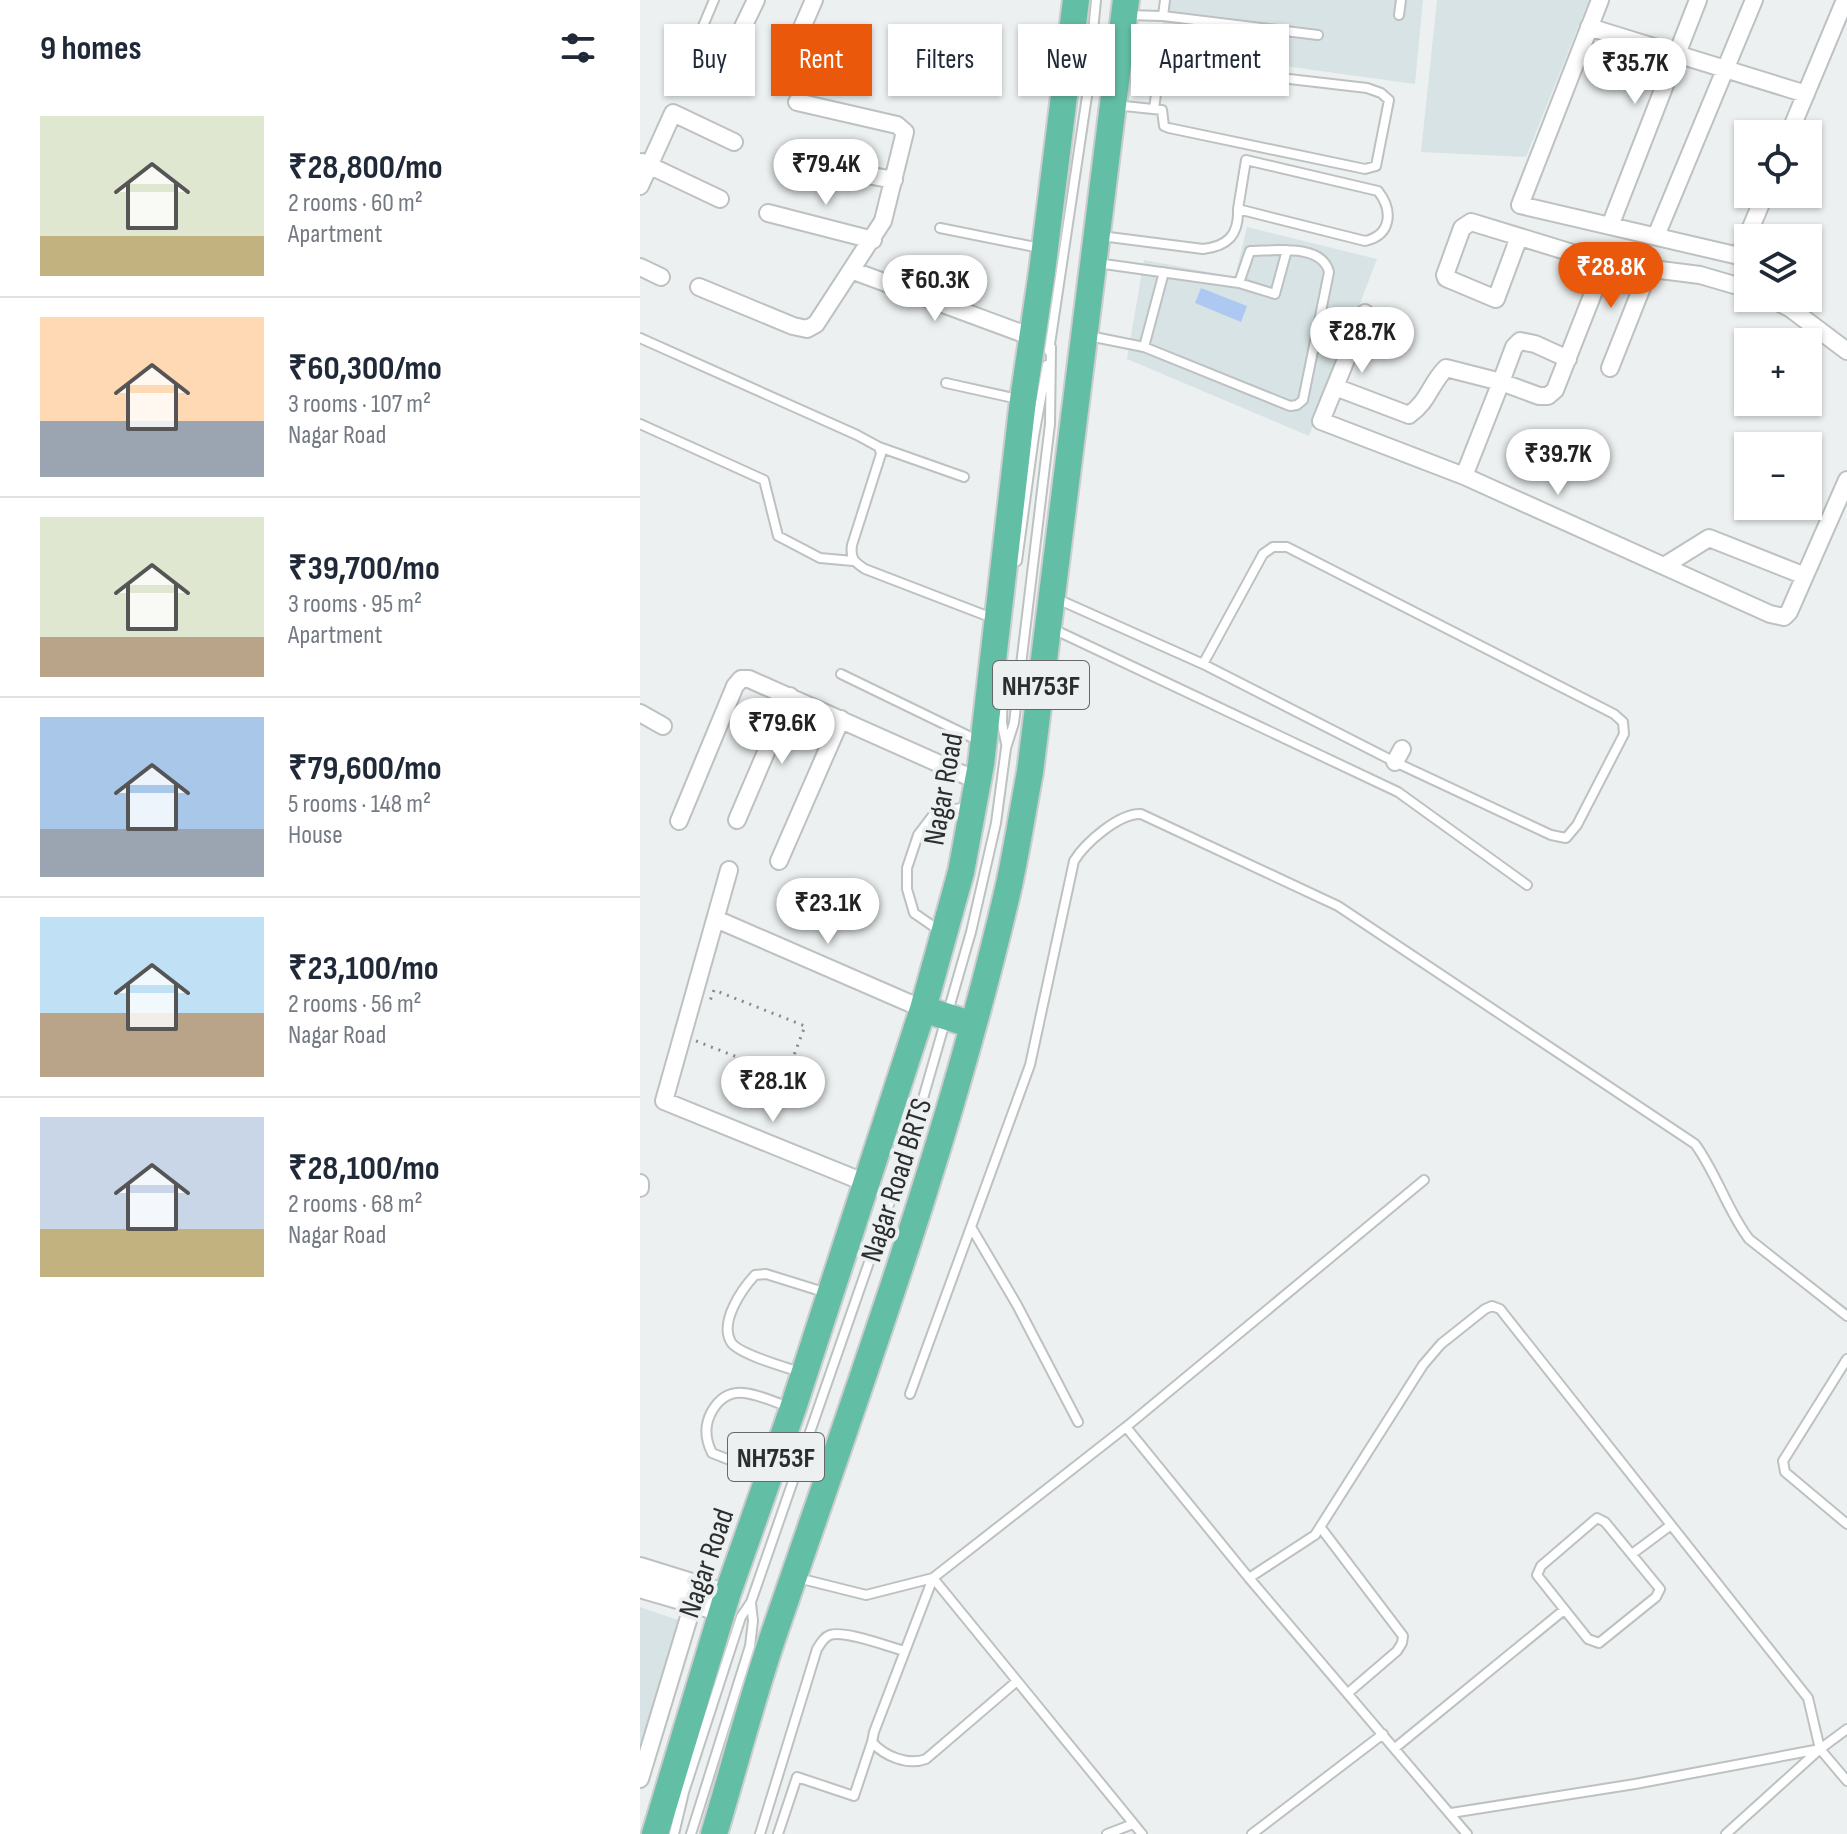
<!DOCTYPE html>
<meta charset="utf-8">
<style>
body{margin:0;font-family:"Sofia Sans Condensed",sans-serif;background:#f2f2f3;color:#1f2937;height:100vh;display:flex;flex-direction:column;font-size:30px;white-space:nowrap}
*{box-sizing:border-box;margin:0}
p{font-size:26px;color:#747a83}
.icon{flex:none;width:44px;height:44px;fill:none;stroke:currentColor;stroke-width:2;stroke-linecap:round;stroke-linejoin:round}
.map{position:relative;flex:1;overflow:hidden}
.details{display:flex;flex-direction:column;background:#fff;width:640px}
.details>*{flex:none}
.guide{position:absolute;left:24px;top:24px;width:760px;height:72px;display:flex;gap:16px}
.buttons{position:absolute;left:1094px;top:120px;display:grid;gap:16px}
.buttons a{display:grid;place-items:center;width:88px;height:88px;border-radius:0px;background:#fff;box-shadow:0 2px 6px #0004;font-size:40px}
.price{position:absolute;translate:-50% -68px;padding:0 18px;border-radius:28px;background:#fff;color:#222;font-size:26px;line-height:52px;filter:drop-shadow(0 2px 4px #0008)}
.price::after{content:'';position:absolute;left:50%;top:48px;width:24px;height:18px;margin-left:-12px;background:inherit;clip-path:polygon(0 0,100% 0,50% 100%)}
.price.active{background:#ea580c;color:#fff}
ul{padding:0;list-style:none}
li{display:flex;align-items:center;gap:24px;height:200px;padding:0 40px}
li+li{border-top:2px solid #e0e1e3}
li span{display:grid;place-items:center;flex:none;width:224px;height:160px;border-radius:0px;color:#555}
li>.icon{margin-inline-start:auto}
span .icon{width:96px;height:96px;fill:#fffc;stroke-width:1}
li b{font-size:34px}
h2{display:flex;justify-content:space-between;align-items:center;height:96px;padding:0 40px;font-size:34px}
.pill{padding:0 28px;border-radius:0px;background:#fff;box-shadow:0 2px 6px #0004;font-size:28px;line-height:72px}
.pill.active{background:#ea580c;color:#fff}
main{display:flex;flex:1;min-height:0}
.map>svg:first-child{display:block}
.built{fill:#d7e3e4}
.water{fill:#adc8f1}
.lines{fill:none;stroke-linecap:round;stroke-linejoin:round}
.service-casing{stroke:#bdc1c1;stroke-width:12}
.minor-casing{stroke:#bdc1c1;stroke-width:20}
.tertiary-casing{stroke:#bdc1c1;stroke-width:24}
.trunk-casing{stroke:#cccdcd;stroke-width:30}
.path{stroke:#888b8b;stroke-width:3;stroke-dasharray:2 6;stroke-linecap:butt}
.service{stroke:#fff;stroke-width:8}
.minor{stroke:#fff;stroke-width:16}
.tertiary{stroke:#fff;stroke-width:20}
.trunk{stroke:#63bea6;stroke-width:26}
.labels{text-anchor:middle;stroke-width:8;stroke-linejoin:round;paint-order:stroke}
.shield{fill:#ecf0f1;stroke:#666868;stroke-width:2}
.shield-label{font-size:28px;font-weight:bold;fill:#2c2e2e}
.street-label{font-size:30px;fill:#2c2e2e;stroke:#ecf0f1}
</style>
<main>
<section class="details">
<h2>9 homes<svg class="icon" aria-label="filters" viewBox="0 0 24 24"><path d="M4 7h16M4 17h16"/><circle cx="9" cy="7" r="2"/><circle cx="15" cy="17" r="2"/></svg></h2>
<ul>
<li><span style="background:linear-gradient(#dfe7d0 75%,#c2b280 0)"><svg class="icon" aria-label="home" viewBox="0 0 24 24"><path d="M3 11l9-7 9 7M6 9v11h12V9"/></svg></span><div><b>₹28,800/mo</b><p>2 rooms · 60 m²</p><p>Apartment</p></div></li>
<li><span style="background:linear-gradient(#ffd9b3 65%,#9aa5b1 0)"><svg class="icon" aria-label="home" viewBox="0 0 24 24"><path d="M3 11l9-7 9 7M6 9v11h12V9"/></svg></span><div><b>₹60,300/mo</b><p>3 rooms · 107 m²</p><p>Nagar Road</p></div></li>
<li><span style="background:linear-gradient(#dfe7d0 75%,#b9a48a 0)"><svg class="icon" aria-label="home" viewBox="0 0 24 24"><path d="M3 11l9-7 9 7M6 9v11h12V9"/></svg></span><div><b>₹39,700/mo</b><p>3 rooms · 95 m²</p><p>Apartment</p></div></li>
<li><span style="background:linear-gradient(#a9c7e8 70%,#9aa5b1 0)"><svg class="icon" aria-label="home" viewBox="0 0 24 24"><path d="M3 11l9-7 9 7M6 9v11h12V9"/></svg></span><div><b>₹79,600/mo</b><p>5 rooms · 148 m²</p><p>House</p></div></li>
<li><span style="background:linear-gradient(#bfe0f5 60%,#b9a48a 0)"><svg class="icon" aria-label="home" viewBox="0 0 24 24"><path d="M3 11l9-7 9 7M6 9v11h12V9"/></svg></span><div><b>₹23,100/mo</b><p>2 rooms · 56 m²</p><p>Nagar Road</p></div></li>
<li><span style="background:linear-gradient(#c9d6e8 70%,#c2b280 0)"><svg class="icon" aria-label="home" viewBox="0 0 24 24"><path d="M3 11l9-7 9 7M6 9v11h12V9"/></svg></span><div><b>₹28,100/mo</b><p>2 rooms · 68 m²</p><p>Nagar Road</p></div></li>
</ul>
</section>
<div class="map">
<svg width="1207" height="1834" viewBox="0 0 1207 1834">
<rect width="100%" height="100%" fill="#ecf0f1"/>
<path class="built" d="M 524,0 L 783,0 L 775,84 L 521,49 Z
M 797,0 L 949,0 L 886,157 L 781,152 Z
M 607,227 L 737,259 L 669,436 L 487,359 L 504,260 L 595,277 Z
M 0,1607 L 38,1620 L 0,1750 Z"/>
<path class="water" d="M 561,288 L 607,306 L 601,322 L 555,303 Z"/>
<g class="lines">
<g class="service-casing">
<path id="service" d="M 486,15 L 523,16 L 678,35
M 759,15 L 761,0
M 523,16 L 525,0
M 55,45 L 74,0
M 475,105 L 522,110 L 524,126 L 529,128 L 725,169 L 736,166 L 749,100 L 741,93 L 727,88 L 484,60
M 514,109 L 520,64
M 300,228 L 400,248
M 461,236 L 563,249 C 588,246 599,235 598,209 L 725,241 C 752,235 753,210 738,191 L 606,160 L 598,209
M 599,283 L 635,294 L 647,250
M 449,336 L 504,347 L 650,406 L 657,405 L 663,400 L 689,272 C 682,243 633,251 610,251 L 599,283 L 457,263
M 0,338 L 217,435 L 239,447 L 241,454 L 212,545 C 210,558 214,562 225,569 L 355,619
M 504,347 L 524,272
M 409,351 L 447,96 L 456,0
M 306,383 L 378,399
M 0,424 L 124,480 L 138,536 L 180,558 L 213,561
M 239,447 L 324,477
M 377,561 L 394,436 L 407,365
M 415,598 L 563,664 L 755,762 L 911,835 L 926,838 L 937,825 L 984,734 L 983,722 L 974,714 L 647,547 L 633,547 L 623,554 L 563,664
M 413,629 L 758,792 L 887,885
M 201,674 L 339,741
M 363,682 L 362,723 L 366,744
M 300,931 L 274,913 L 267,889 L 267,868 L 278,835 L 294,814 L 329,806
M 331,1227 L 377,1305 L 438,1422
M 1207,1359 L 1143,1461 L 1145,1472 L 1207,1524
M 160,1372 C 145,1367 98,1354 91,1342 C 79,1322 102,1289 115,1275 L 126,1274 L 187,1293
M 270,1394 L 390,1065 L 434,861 C 445,843 479,813 501,814 L 698,906 L 1055,1144 C 1077,1174 1087,1210 1109,1239 L 1207,1316
M 486,1427 L 293,1578 L 502,1834
M 125,1474 L 72,1453 C 65,1439 64,1425 72,1411 C 91,1378 120,1398 150,1407
M 957,1518 L 965,1522 L 1020,1589 L 1016,1597 L 959,1643 L 948,1639 L 897,1575 L 901,1566 Z
M 681,1528 L 763,1636 L 762,1643 L 757,1651 L 708,1693
M 992,1554 L 1031,1525
M 158,1578 L 226,1595 L 293,1578
M 293,1578 L 234,1732 L 232,1742 C 244,1756 268,1766 286,1759 L 377,1681
M 609,1578 L 486,1427 L 784,1180
M 755,1748 L 924,1610
M 1180,1749 L 1207,1781
M 811,1813 L 995,1784 L 1180,1749 L 1207,1729
M 34,1834 L 44,1792 L 101,1617 L 111,1602 L 269,1147 L 331,932 L 356,823 L 366,748 L 374,723 L 410,424 L 411,347
M 51,1834 L 110,1646 L 113,1621 L 111,1603
M 120,1834 L 177,1649 C 181,1643 184,1637 190,1635 C 205,1630 249,1647 265,1651
M 138,1834 L 157,1777 L 214,1796 L 232,1742
M 467,1834 L 493,1824
M 612,1834 L 743,1734
M 827,1834 L 609,1578 L 675,1535 L 783,1365 L 801,1344 L 845,1309 L 852,1306 L 860,1309 L 1168,1698 L 1180,1749 L 1086,1834"/>
</g>
<g class="minor-casing">
<path id="minor" d="M 960,0 L 880,205 L 1099,256 L 1125,194
M 103,27 L 116,0
M 949,27 L 1166,94
M 154,46 L 174,0
M 1149,134 L 1205,0
M 152,161 L 254,180
M 2,162 L 80,199
M 0,186 L 33,113 L 94,142
M 128,213 L 233,240
M 970,226 L 1058,0
M 1016,236 L 1114,0
M 879,237 L 856,299 L 806,278 L 805,275 L 822,228 L 831,222 L 965,263 L 1060,275 L 1108,289
M 0,267 L 21,277
M 211,270 L 392,337
M 59,287 L 153,326 L 167,329 L 176,324 L 243,221 L 265,132 L 257,125 L 157,102
M 1130,298 L 1151,309 L 1207,351
M 725,313 L 681,421 L 824,476 L 1130,614 L 1144,617 L 1149,612 L 1207,480
M 970,368 L 1010,267
M 695,387 L 769,415 C 789,401 790,384 806,368 L 861,382 L 874,347 L 880,341 L 895,344 L 928,359
M 824,476 L 861,382 L 899,396 L 908,396 L 915,390 L 965,263
M 1024,566 L 1069,538 L 1165,576
M 0,713 L 23,726
M 755,762 L 762,749
M 97,820 L 150,696
M 39,821 L 95,686 L 101,679 L 109,679 L 338,781
M 139,861 L 201,719
M 89,870 L 24,1101 L 226,1183
M 76,919 L 283,1009
M 0,1183 L 0,1188
M 0,1779 L 56,1594"/>
</g>
<g class="tertiary-casing">
<path id="tertiary" d="M 0,1568 L 87,1595
M 0,1587 L 82,1611"/>
</g>
<g class="trunk-casing">
<path id="trunk" d="M 283,1009 L 333,1025
M 15,1834 L 87,1595 L 153,1408 L 283,1009 L 321,872 L 341,764 L 383,400 L 402,272 L 436,0
M 74,1834 C 95,1765 113,1693 137,1625 C 221,1381 311,1137 369,885 C 377,848 383,809 390,772 L 486,0"/>
</g>
<path class="path" d="M 56,1041 L 146,1076 L 165,1026 L 74,990 L 70,1001"/>
<use href="#service" class="service"/>
<use href="#minor" class="minor"/>
<use href="#tertiary" class="tertiary"/>
<use href="#trunk" class="trunk"/>
</g>
<g class="labels">
<g class="shield">
<rect x="353" y="661" width="96" height="48" rx="6"/>
<rect x="88" y="1433" width="96" height="48" rx="6"/>
</g>
<g class="shield-label">
<text x="401" y="695">NH753F</text>
<text x="136" y="1467">NH753F</text>
</g>
<g class="street-label">
<text transform="translate(303 789) rotate(-80)" y="10">Nagar Road</text>
<text transform="translate(256 1180) rotate(-72)" y="10">Nagar Road BRTS</text>
<text transform="translate(66 1563) rotate(-71)" y="10">Nagar Road</text>
</g>
</g>
</svg>
<div class="buttons">
<a><svg class="icon" aria-label="locate" viewBox="0 0 24 24"><circle cx="12" cy="12" r="6"/><path d="M12 2v4M12 18v4M2 12h4M18 12h4"/></svg></a>
<a><svg class="icon" aria-label="layers" viewBox="0 0 24 24"><path d="M12 4l9 5-9 5-9-5zM3 14l9 5 9-5"/></svg></a>
<a>+</a>
<a>−</a>
</div>
<b class="price" style="left:995px;top:106px">₹35.7K</b>
<b class="price" style="left:186px;top:207px">₹79.4K</b>
<b class="price active" style="left:971px;top:310px">₹28.8K</b>
<b class="price" style="left:295px;top:323px">₹60.3K</b>
<b class="price" style="left:722px;top:375px">₹28.7K</b>
<b class="price" style="left:918px;top:497px">₹39.7K</b>
<b class="price" style="left:142px;top:766px">₹79.6K</b>
<b class="price" style="left:188px;top:946px">₹23.1K</b>
<b class="price" style="left:133px;top:1124px">₹28.1K</b>
<div class="guide">
<a class="pill">Buy</a>
<a class="pill active">Rent</a>
<a class="pill">Filters</a>
<a class="pill">New</a>
<a class="pill">Apartment</a>
</div>
</div>
</main>
